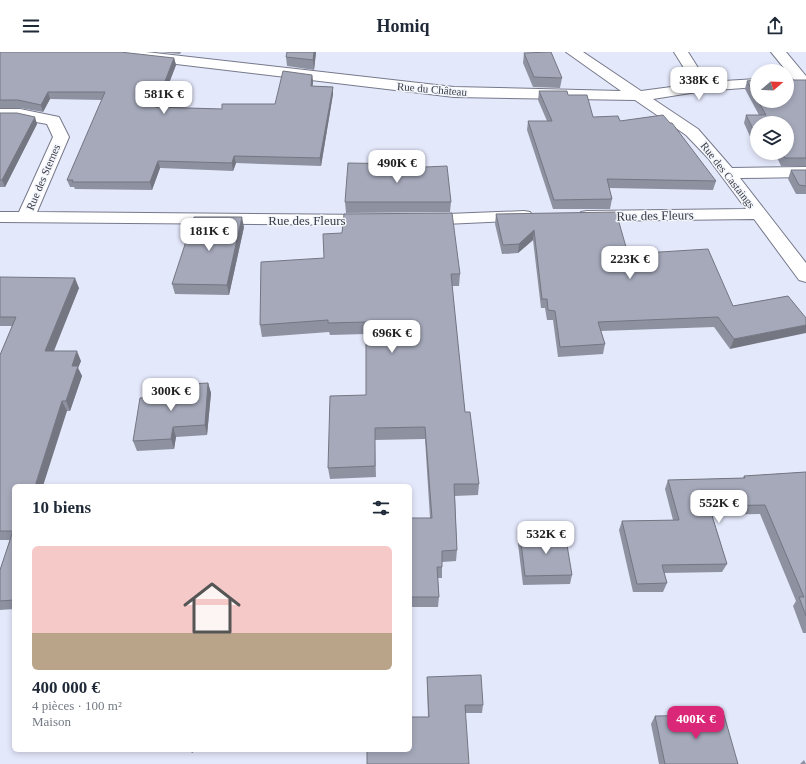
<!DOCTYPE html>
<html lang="fr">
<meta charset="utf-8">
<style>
body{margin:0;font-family:Georgia,serif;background:#f2f2f3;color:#1f2937;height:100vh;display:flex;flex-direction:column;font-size:15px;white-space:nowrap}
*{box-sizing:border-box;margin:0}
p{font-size:13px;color:#747a83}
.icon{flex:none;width:22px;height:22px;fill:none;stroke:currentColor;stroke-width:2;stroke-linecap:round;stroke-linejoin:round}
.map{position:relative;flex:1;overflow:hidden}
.panel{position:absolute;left:12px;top:432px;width:400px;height:268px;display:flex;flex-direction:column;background:#fff;border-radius:6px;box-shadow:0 2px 6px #0003}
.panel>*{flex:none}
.needle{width:26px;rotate:71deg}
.fabs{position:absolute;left:750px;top:12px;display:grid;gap:8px}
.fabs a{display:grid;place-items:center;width:44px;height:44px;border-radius:50%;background:#fff;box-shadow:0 2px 6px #0003;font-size:20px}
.price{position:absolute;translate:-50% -34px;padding:0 9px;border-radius:8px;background:#fff;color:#222;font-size:13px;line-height:26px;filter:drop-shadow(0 1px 2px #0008)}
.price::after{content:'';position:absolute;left:50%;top:24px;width:12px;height:9px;margin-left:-6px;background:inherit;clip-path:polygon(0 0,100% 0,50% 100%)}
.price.current{background:#db2777;color:#fff}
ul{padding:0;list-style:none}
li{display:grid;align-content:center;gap:8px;height:212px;padding:0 20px}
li+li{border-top:1px solid #e0e1e3}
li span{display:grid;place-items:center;height:124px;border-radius:6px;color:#555}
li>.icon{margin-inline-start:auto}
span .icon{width:72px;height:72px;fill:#fffc;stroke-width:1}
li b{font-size:17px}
h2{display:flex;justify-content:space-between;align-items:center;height:48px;padding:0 20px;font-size:17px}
header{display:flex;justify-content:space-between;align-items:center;height:52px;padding:0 20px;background:#fff;font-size:18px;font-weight:700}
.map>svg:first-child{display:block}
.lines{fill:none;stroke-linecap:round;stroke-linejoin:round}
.minor-casing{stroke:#76798a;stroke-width:2}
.minor{fill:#fff;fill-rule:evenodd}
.wall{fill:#8e91a0}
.shaded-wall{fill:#747682}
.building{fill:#a5a9ba;stroke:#747682}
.labels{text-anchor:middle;stroke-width:3;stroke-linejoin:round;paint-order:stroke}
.far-street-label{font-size:11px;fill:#393b42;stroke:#f4f6fd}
.street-label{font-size:13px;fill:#393b42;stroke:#f4f6fd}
</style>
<header><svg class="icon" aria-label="menu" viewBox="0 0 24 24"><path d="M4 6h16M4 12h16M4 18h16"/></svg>Homiq<svg class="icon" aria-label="share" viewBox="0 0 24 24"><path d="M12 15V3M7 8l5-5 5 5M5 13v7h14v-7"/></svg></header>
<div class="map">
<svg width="806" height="712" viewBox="0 0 806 712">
<rect width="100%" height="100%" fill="#e4e8fb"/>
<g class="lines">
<g class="minor-casing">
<path id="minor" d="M 102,0 L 146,0 L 454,35 L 621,39 L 566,0 L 583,0 L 641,39 L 694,32 L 674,0 L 688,0 L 707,30 L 757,27 L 757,35 L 703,39 L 653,47 L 698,77 L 732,116 L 806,115 L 806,125 L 740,126 L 806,211 L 806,230 L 799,228 L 754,167 L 587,169 L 581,168 L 578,164 L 581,160 L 587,159 L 746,157 L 708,106 L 686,83 L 635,48 L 454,45 L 109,4 L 104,3 Z
M 771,0 L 786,0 L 806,24 L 806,34 L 798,33 Z
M 0,57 L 20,57 L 59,65 L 69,85 L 37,160 L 373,163 L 379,164 L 382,168 L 379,172 L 373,173 L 0,170 L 0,160 L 19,160 L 53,85 L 47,72 L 20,67 L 0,67 Z
M 524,159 L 530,160 L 533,164 L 530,168 L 423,173 L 417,172 L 414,168 L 417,164 L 423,163 Z"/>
</g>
<use href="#minor" class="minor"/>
</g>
<path class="wall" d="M 0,0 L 174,6 L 176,13 L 160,55 L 222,57 L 275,52 L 312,23 L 313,30 L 312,34 L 333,35 L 333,42 L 321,114 L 236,111 L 233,119 L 160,116 L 152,138 L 75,137 L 74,135 L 70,135 L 67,128 L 102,48 L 50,47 L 43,60 L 20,56 L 0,56 Z
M 159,0 L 181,0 L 180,2 Z
M 316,0 L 314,18 L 287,14 L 286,5 Z
M 524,1 L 562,26 L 560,36 L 533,35 L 523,11 Z
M 757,28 L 757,49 L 787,49 L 806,28 L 806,114 L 781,114 L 775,101 L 787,101 L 787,71 L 757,71 L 757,98 L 756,98 L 744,71 L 746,63 L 759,63 L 745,37 L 747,29 Z
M 539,39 L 568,43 L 593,65 L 620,69 L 716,129 L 713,138 L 609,136 L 612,147 L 610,157 L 553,157 L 527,78 L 528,69 L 547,69 L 538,48 Z
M 0,61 L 37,72 L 5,135 L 0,135 Z
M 403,116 L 451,150 L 450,160 L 346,161 L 345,150 Z
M 791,118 L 806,118 L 806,142 L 796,142 L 788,127 Z
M 496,162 L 628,202 L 733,254 L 788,244 L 730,297 L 714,275 L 601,279 L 605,292 L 603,302 L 558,305 L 553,268 L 547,268 L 545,256 L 541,256 L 533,188 L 518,201 L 502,202 L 495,172 Z
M 244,175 L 229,243 L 175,242 L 172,232 Z
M 261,210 L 460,222 L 459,234 L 452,234 L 465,360 L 479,432 L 478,443 L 455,444 L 457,498 L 456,509 L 442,510 L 442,526 L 438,526 L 439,545 L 438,555 L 410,555 L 410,466 L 430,466 L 425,387 L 375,388 L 376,425 L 330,427 L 328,416 L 366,343 L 366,282 L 330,283 L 329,280 L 262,285 L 260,273 Z
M 0,225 L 79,236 L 53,299 L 81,309 L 78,316 L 82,324 L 70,359 L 67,359 L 14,434 L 14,557 L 0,558 L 0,518 L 10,488 L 0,488 L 0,303 L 12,274 L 0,274 Z
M 208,331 L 211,341 L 207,383 L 176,385 L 174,397 L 137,399 L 133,389 L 168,344 Z
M 806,420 L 806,581 L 803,581 L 793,554 L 796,549 L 760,462 L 712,463 L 727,512 L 722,520 L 664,521 L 667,531 L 663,540 L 633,540 L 619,478 L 622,469 L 673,468 L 665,437 L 668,428 L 743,426 L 744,424 Z
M 520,482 L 572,523 L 570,532 L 523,533 L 518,492 Z
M 427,625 L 483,653 L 482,661 L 465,661 L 428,665 L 427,633 Z
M 655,664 L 738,712 L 659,712 L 651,672 Z
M 804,708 L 806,712 L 800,712 Z"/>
<path class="shaded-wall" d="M 314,0 L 316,0 L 314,18 L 313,8 Z
M 174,6 L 176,13 L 157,62 L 155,55 Z
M 312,23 L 313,30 L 312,41 L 311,34 Z
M 333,35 L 333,42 L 321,114 L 320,106 Z
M 48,40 L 50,47 L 43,60 L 41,53 Z
M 35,65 L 37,72 L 5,135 L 2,128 Z
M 234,104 L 236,111 L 233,119 L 232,111 Z
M 158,109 L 160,116 L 152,138 L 150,130 Z
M 242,165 L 244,175 L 229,243 L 227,233 Z
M 534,178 L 533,188 L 518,201 L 519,192 Z
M 75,226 L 79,236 L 50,309 L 45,299 Z
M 806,273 L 806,281 L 730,297 L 734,287 Z
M 77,299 L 81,309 L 78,316 L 82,324 L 70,359 L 66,349 L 72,314 Z
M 208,331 L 211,341 L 207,383 L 205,373 Z
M 62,349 L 67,359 L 43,434 L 35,434 Z
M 173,375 L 176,385 L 174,397 L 171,387 Z
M 190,698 L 196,698 L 192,701 Z"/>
<path class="building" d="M 0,0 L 120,0 L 174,6 L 155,55 L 222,57 L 222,52 L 275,52 L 283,19 L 312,23 L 311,34 L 333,35 L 320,106 L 234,104 L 232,111 L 158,109 L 150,130 L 72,130 L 73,128 L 67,128 L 105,40 L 48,40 L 41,53 L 18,48 L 0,48 Z
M 287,0 L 314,0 L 313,8 L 286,5 Z
M 551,0 L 562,26 L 534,25 L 524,1 Z
M 757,28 L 757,47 L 747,29 Z
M 787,28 L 806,28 L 806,106 L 785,106 L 782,101 L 787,101 L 787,71 L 757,71 L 757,85 L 746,63 L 766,63 L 758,49 L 787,49 Z
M 539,39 L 567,39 L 568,43 L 587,43 L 593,65 L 618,64 L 620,69 L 663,63 L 670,71 L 672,71 L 716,129 L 607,127 L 612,147 L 554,148 L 528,69 L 552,69 Z
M 0,61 L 17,61 L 35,65 L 2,128 L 0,128 Z
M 348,111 L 403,112 L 403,116 L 447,114 L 451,150 L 345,150 Z
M 791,118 L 806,118 L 806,134 L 799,133 Z
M 616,160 L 628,202 L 708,197 L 733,254 L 788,244 L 806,266 L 806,273 L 734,287 L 718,265 L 598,270 L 605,292 L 560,295 L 555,259 L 548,258 L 547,247 L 542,247 L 534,178 L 519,192 L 503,193 L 496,162 Z
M 452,161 L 460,222 L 451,222 L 465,360 L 470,360 L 479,432 L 454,432 L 457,498 L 442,499 L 442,515 L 437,515 L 439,545 L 410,545 L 410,466 L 432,466 L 425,375 L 375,376 L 375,414 L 328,416 L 330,344 L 366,343 L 366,270 L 328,271 L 328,268 L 260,273 L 261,210 L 324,206 L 323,182 L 342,181 L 344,162 Z
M 194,165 L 242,165 L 227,233 L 172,232 Z
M 0,225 L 75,226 L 45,299 L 77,299 L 72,314 L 78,314 L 66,349 L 62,349 L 35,434 L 14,434 L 14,548 L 0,549 L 0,518 L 13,479 L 0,479 L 0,303 L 16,265 L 0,265 Z
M 208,331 L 205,373 L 173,375 L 171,387 L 133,389 L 140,346 L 168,344 L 169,333 Z
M 806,420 L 806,564 L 799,545 L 804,545 L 765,453 L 709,454 L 727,512 L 662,513 L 667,531 L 637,532 L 622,469 L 679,468 L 668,428 L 745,426 L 744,424 Z
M 565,481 L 572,523 L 525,524 L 520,482 Z
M 481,623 L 483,653 L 465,653 L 469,712 L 367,712 L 367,698 L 410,698 L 410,665 L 429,665 L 427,625 Z
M 724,663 L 738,712 L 665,712 L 655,664 Z"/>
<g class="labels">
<g class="far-street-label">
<text transform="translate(432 37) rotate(5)" y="4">Rue du Château</text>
<text transform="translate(728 123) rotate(52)" y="4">Rue des Castaings</text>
<text transform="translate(43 125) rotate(-67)" y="4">Rue des Sternes</text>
</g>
<g class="street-label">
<text transform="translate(655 163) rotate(-1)" y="5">Rue des Fleurs</text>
<text x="307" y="173">Rue des Fleurs</text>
</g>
</g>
</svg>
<div class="fabs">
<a><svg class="needle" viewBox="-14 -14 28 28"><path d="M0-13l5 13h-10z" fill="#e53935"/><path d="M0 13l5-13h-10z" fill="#747a83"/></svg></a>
<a><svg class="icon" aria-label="layers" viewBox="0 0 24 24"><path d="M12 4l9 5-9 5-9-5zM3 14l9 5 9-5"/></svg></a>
</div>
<b class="price" style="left:699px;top:49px">338K €</b>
<b class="price" style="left:164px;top:63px">581K €</b>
<b class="price" style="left:397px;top:132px">490K €</b>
<b class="price" style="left:209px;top:200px">181K €</b>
<b class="price" style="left:630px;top:228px">223K €</b>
<b class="price" style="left:392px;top:302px">696K €</b>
<b class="price" style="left:171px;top:360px">300K €</b>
<b class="price" style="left:719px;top:472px">552K €</b>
<b class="price" style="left:546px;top:503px">532K €</b>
<b class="price current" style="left:696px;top:688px">400K €</b>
<section class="panel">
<h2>10 biens<svg class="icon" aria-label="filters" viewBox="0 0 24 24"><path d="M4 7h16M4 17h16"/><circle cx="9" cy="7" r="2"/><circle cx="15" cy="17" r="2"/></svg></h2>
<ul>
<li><span style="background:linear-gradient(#f6c9c9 70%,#b9a48a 0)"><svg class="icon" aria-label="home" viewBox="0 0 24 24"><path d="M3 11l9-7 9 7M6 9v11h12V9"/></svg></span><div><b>400 000 €</b><p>4 pièces · 100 m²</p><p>Maison</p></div></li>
</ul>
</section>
</div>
